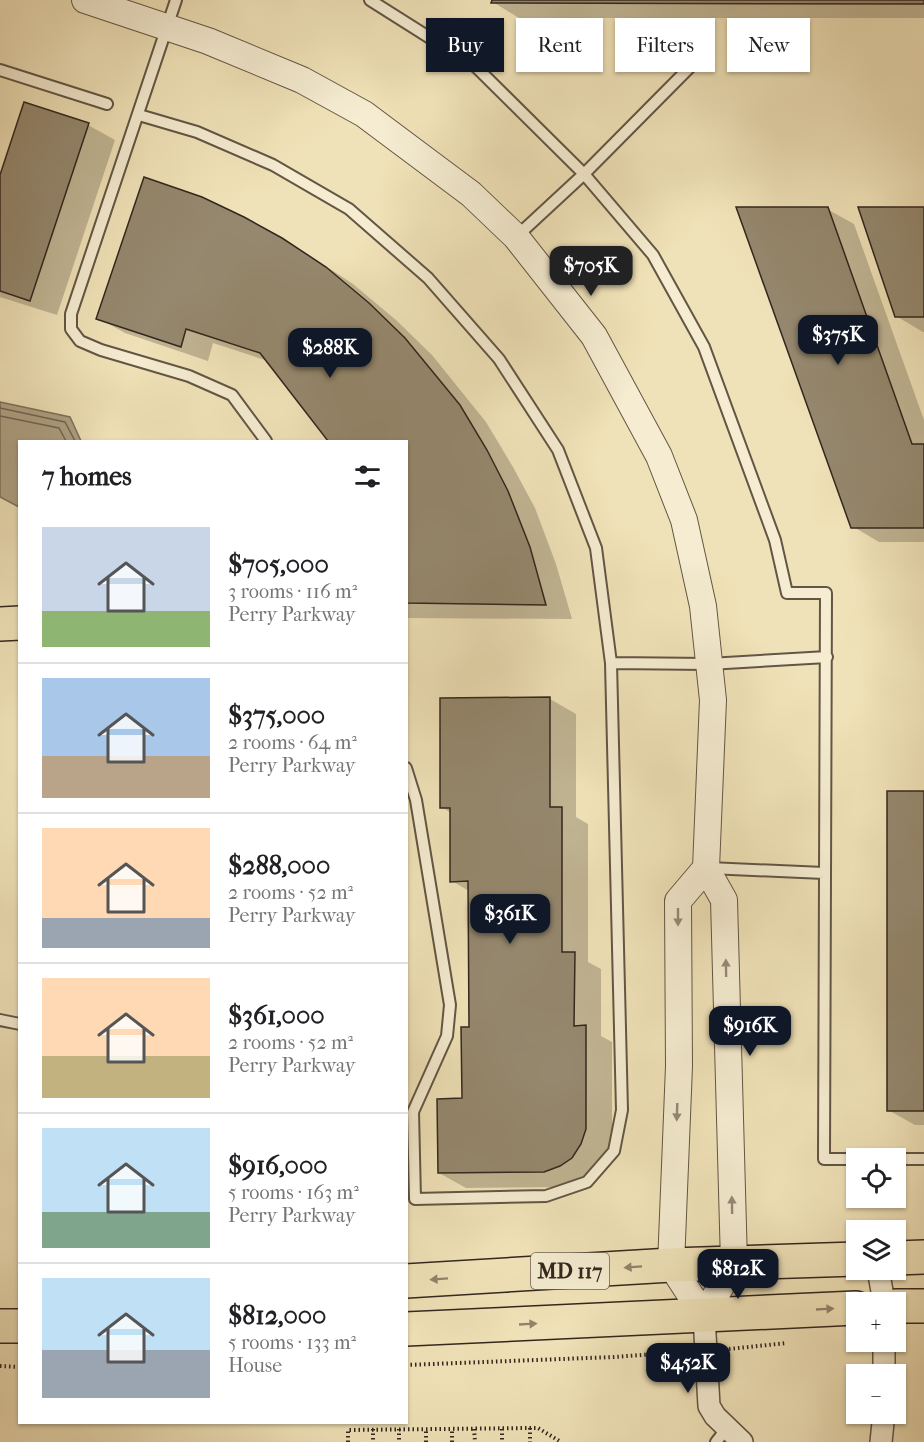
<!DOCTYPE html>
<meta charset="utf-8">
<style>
body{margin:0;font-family:"IM FELL French Canon",serif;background:#f6f6f6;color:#202124;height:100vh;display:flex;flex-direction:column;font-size:22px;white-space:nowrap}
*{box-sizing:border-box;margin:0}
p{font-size:20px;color:#757577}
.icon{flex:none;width:33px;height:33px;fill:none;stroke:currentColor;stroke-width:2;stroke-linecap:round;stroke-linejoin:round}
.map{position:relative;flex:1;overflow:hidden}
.panel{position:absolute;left:18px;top:440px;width:390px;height:984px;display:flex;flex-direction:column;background:#fff;border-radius:0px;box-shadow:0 2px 4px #0004}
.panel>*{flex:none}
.hud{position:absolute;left:426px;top:18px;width:408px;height:54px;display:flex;gap:12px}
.controls{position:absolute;left:846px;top:1148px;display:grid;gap:12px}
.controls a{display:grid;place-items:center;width:60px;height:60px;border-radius:0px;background:#fff;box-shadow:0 2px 4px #0004;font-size:30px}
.price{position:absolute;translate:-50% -51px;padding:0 14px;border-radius:12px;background:#111827;color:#fff;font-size:20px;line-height:39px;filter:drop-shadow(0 2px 3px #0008)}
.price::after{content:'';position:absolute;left:50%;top:36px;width:18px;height:14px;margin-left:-9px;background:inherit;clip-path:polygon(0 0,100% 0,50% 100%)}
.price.selected{background:#222;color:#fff}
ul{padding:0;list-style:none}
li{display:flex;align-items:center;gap:18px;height:150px;padding:0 24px}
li+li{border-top:2px solid #e0e0e0}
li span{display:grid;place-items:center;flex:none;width:168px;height:120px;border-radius:0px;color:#555}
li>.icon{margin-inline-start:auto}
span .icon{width:72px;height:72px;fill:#fffc;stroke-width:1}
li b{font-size:26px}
h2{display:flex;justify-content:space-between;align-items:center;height:72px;padding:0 24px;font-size:26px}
.chip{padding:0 21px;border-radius:0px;background:#fff;box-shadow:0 2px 4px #0004;font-size:21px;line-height:54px}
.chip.selected{background:#111827;color:#fff}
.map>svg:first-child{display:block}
.water{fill:#afa284;stroke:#7d715b;stroke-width:1.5}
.shadow{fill:#0003}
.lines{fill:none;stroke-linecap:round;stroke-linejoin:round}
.shore{stroke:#706451;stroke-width:1.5}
.building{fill:#95886e;stroke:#32271e;stroke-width:1.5}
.service-casing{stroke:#625644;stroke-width:14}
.minor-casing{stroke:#625644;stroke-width:24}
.tertiary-casing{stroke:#625644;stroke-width:28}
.primary-casing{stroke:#32271e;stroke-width:36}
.motorway-casing{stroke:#32271e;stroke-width:36}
.path{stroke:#32271e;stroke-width:4;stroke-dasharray:1.5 3;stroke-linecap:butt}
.service{stroke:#f5ecd1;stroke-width:10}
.minor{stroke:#f5ecd1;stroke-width:21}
.tertiary{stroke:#f5ecd1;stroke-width:26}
.primary{stroke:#f0e2b8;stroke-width:33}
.motorway{stroke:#f0e2b8;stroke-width:33}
.oneway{fill:#948a78}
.oneway2{fill:#91846b}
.labels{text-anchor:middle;stroke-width:4.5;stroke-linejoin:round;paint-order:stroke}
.shield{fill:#f5ecd1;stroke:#6c6254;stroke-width:1.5}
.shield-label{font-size:21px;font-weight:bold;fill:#32271e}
</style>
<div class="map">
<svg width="924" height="1442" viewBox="0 0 924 1442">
<rect width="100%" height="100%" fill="#f0e2b8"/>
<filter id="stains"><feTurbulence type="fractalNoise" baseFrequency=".00333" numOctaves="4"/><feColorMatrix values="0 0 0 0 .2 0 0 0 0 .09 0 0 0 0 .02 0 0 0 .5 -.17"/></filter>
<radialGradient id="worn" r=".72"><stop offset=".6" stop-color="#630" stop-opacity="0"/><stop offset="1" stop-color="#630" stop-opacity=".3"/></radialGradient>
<path class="water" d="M 0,402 L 70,417 L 81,441 L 20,441 L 19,507 L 0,497 Z"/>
<path class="shadow" d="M 493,0 L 924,0 L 924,18 L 519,18 L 493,2 Z
M 25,104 L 88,125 L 115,140 L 57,315 L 0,297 L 0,180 Z
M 924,208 L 924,332 L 923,332 L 896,316 Z
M 827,209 L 854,224 L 924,420 L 924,542 L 879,542 L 852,526 Z
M 243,218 L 309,255 L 353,284 L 396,320 L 432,355 L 486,422 L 513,467 L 535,508 L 556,564 L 572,619 L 406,618 L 406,441 L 330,441 L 268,361 L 213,343 L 208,361 L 125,333 L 98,318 Z
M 550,699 L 576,714 L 576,817 L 588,824 L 588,962 L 601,969 L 601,1036 L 612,1042 L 612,1144 L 599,1173 L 572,1187 L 466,1188 L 439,1173 L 463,1100 L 470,1029 L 469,891 L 452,881 L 451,813 L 442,807 Z
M 924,793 L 924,1125 L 915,1125 L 888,1110 Z"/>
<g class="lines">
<path class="shore" d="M 0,408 L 65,422 L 75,441
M 0,416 L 59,428 L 66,441"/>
</g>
<path class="building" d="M 492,0 L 924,0 L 924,4 L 491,3 Z
M 24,102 L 89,123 L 30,301 L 0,291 L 0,175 Z
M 144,177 L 202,197 L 244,217 L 282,238 L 326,267 L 369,303 L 405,338 L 460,405 L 487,450 L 508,491 L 530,547 L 546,605 L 406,603 L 406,441 L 328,441 L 260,353 L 186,329 L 181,347 L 96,319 Z
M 736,207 L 828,207 L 912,444 L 924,444 L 924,528 L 851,528 Z
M 858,207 L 924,207 L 924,317 L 895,317 Z
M 550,697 L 550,807 L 562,807 L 562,952 L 575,952 L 574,1026 L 586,1025 L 586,1129 L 581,1144 L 572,1158 L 560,1166 L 544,1172 L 438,1173 L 437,1099 L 462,1098 L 461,1027 L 469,1027 L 468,881 L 450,882 L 450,808 L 440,808 L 440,698 Z
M 887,791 L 924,791 L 924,1111 L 887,1111 Z"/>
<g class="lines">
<g class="service-casing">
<path id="service" d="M 176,0 L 71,314 L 71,329 L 80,341 L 101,350 L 189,376 L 232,395 L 266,441
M 370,0 L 476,67 L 584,174 L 653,255 L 704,347 L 775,540 L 787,593 L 826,593 L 824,1159 L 856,1159
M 0,70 L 107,104
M 139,115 L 197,132 L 273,165 L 349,209 L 428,278 L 499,359 L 558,450 L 596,548 L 611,663 L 622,1110 L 614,1151 L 587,1182 L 546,1196 L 415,1199 L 413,1112 L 447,1036 L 450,1005 L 416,800 L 406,768
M 516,237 L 584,174 L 695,62
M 611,663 L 709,664 L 827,657
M 709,868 L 824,873
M 0,1020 L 20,1024
M 896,1159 L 924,1159
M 716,1442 L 727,1428"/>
</g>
<g class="minor-casing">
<path id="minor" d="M 878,1269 L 884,1302
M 704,1316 L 709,1406 L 715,1416 L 742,1442
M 884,1374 L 884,1341
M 881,1442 L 884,1413"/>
</g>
<g class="tertiary-casing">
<path id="tertiary" d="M 85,0 L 208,41 L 302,80 L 364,114 L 471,194 L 516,237 L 594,336 L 659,456 L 684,520 L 703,606 L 713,700 L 706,868 L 724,900 L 734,1263 L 704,1316 L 671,1265 L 679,1066 L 678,901 L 706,868"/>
</g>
<g class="primary-casing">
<path id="primary" d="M 896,1258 L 924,1257
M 406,1281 L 671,1265 L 856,1259
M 896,1306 L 924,1306
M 0,1326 L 20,1326
M 406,1329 L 856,1308"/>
</g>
<g class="motorway-casing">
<path id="motorway" d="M 0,624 L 20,623"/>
</g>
<path class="path" d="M 729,1349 L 787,1343
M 406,1365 L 614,1357 L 683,1352
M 0,1366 L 20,1367
M 530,1428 L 530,1442
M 373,1429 L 373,1442
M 399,1429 L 399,1442
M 474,1429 L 475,1442
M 502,1429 L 502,1442
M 348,1442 L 348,1430 L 530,1428 L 538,1428 L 561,1442
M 426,1442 L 426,1429
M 452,1442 L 452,1429"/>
<use href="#service" class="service"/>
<use href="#minor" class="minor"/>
<use href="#tertiary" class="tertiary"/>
<use href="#primary" class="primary"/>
<use href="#motorway" class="motorway"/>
</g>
<defs><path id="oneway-solid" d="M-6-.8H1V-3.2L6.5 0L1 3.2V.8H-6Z" transform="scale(1.5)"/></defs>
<g class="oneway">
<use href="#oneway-solid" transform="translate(678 917) rotate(90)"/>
<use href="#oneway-solid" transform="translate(726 968) rotate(-91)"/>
<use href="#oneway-solid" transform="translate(677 1112) rotate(92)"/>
<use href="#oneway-solid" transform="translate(732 1205) rotate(-91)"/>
</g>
<g class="oneway2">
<use href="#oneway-solid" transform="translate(633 1267) rotate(176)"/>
<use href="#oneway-solid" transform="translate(439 1279) rotate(176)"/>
<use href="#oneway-solid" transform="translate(825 1309) rotate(-3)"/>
<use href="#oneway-solid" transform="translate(528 1324) rotate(-3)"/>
</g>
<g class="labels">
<rect class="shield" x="531" y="1253" width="78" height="36" rx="4.5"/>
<g class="shield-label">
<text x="570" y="1278">MD 117</text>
</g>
</g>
<rect width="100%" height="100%" filter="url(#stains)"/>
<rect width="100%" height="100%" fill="url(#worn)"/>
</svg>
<div class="controls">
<a><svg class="icon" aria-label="locate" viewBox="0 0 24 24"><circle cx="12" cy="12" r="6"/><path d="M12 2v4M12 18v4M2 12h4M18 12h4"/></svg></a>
<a><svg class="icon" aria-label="layers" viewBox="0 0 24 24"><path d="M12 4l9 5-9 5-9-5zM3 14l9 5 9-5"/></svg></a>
<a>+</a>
<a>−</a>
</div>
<b class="price selected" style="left:591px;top:297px">$705K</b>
<b class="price" style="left:838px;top:366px">$375K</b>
<b class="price" style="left:330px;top:379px">$288K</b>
<b class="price" style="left:510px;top:945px">$361K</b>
<b class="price" style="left:750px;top:1057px">$916K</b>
<b class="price" style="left:738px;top:1300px">$812K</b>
<b class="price" style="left:688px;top:1394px">$452K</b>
<div class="hud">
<a class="chip selected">Buy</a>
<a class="chip">Rent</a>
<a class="chip">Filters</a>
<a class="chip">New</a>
</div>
<section class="panel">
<h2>7 homes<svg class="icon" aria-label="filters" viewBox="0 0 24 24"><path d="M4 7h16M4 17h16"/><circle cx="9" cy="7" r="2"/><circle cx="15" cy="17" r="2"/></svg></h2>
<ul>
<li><span style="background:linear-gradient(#c9d6e8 70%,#8fb573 0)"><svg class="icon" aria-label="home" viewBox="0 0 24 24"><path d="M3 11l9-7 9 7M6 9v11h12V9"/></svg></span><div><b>$705,000</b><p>3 rooms · 116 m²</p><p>Perry Parkway</p></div></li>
<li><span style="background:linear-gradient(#a9c7e8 65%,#b9a48a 0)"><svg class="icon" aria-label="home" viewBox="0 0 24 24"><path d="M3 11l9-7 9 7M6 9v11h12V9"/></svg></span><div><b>$375,000</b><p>2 rooms · 64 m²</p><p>Perry Parkway</p></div></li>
<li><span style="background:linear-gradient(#ffd9b3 75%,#9aa5b1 0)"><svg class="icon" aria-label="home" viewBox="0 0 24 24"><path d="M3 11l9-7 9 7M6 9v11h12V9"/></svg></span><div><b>$288,000</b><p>2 rooms · 52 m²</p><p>Perry Parkway</p></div></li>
<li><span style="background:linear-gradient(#ffd9b3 65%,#c2b280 0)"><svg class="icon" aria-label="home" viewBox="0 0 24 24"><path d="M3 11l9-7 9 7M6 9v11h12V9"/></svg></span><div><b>$361,000</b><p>2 rooms · 52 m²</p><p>Perry Parkway</p></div></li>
<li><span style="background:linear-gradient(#bfe0f5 70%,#7fa58c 0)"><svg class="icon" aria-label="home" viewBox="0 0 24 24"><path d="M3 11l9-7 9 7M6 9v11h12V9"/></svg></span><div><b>$916,000</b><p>5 rooms · 163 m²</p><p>Perry Parkway</p></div></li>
<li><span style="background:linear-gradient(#bfe0f5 60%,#9aa5b1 0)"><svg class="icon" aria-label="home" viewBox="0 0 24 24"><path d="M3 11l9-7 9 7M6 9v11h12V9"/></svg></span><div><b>$812,000</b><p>5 rooms · 133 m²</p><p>House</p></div></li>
</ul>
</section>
</div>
